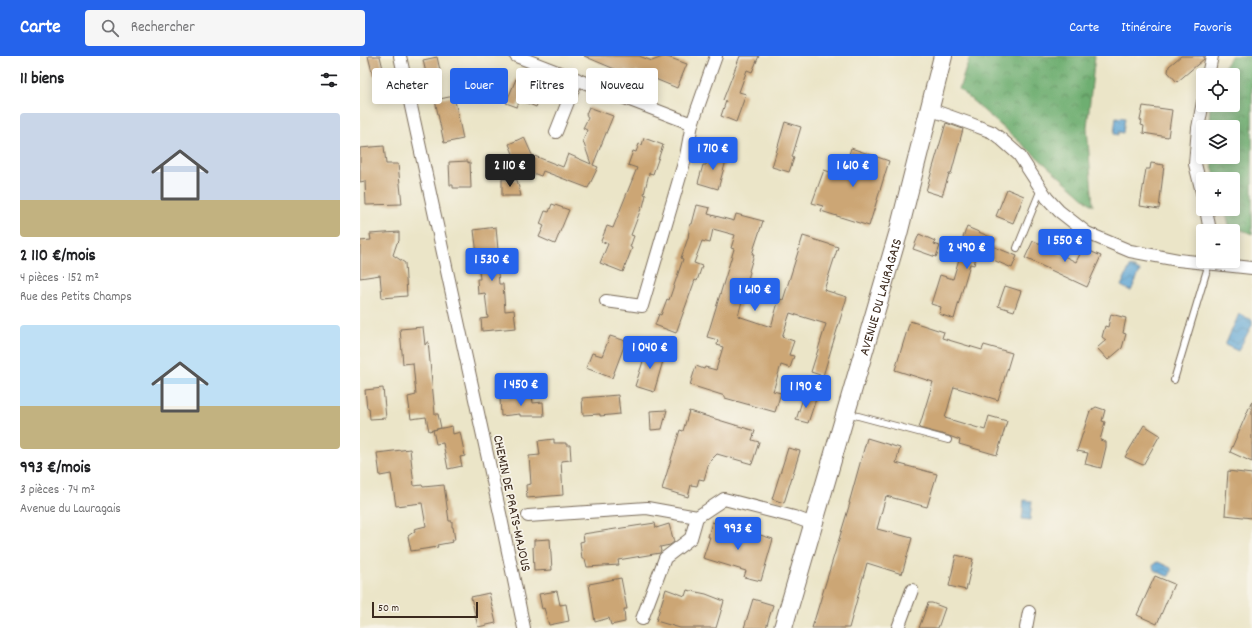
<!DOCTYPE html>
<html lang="fr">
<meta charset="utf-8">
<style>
body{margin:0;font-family:Dekko,sans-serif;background:#f6f6f6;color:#202124;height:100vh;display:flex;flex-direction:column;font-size:15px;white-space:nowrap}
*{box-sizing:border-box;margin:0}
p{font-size:13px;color:#757577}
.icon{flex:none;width:22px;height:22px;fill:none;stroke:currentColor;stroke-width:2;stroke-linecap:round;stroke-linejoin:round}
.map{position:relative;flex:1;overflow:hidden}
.sheet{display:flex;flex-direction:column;background:#fff;width:360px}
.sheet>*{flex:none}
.banner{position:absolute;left:12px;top:12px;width:380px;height:36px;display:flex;gap:8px}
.tools{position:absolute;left:836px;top:12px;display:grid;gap:8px}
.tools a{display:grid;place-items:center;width:44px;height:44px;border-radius:4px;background:#fff;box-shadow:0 2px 10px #0003;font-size:20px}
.scale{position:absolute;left:12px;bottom:10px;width:106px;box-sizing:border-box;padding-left:4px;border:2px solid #3b2a1e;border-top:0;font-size:11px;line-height:14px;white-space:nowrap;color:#3b2a1e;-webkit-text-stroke:3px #f7f3e8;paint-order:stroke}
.price{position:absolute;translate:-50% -34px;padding:0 9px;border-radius:4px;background:#2563eb;color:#fff;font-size:13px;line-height:26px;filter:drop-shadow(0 1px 2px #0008)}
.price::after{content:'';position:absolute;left:50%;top:24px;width:12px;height:9px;margin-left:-6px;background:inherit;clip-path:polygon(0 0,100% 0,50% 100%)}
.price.active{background:#222;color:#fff}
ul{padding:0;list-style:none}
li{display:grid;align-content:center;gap:8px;height:212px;padding:0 20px}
li span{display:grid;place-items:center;height:124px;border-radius:4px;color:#555}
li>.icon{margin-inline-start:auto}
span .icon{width:72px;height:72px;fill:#fffc;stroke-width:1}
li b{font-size:17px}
h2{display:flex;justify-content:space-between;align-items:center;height:48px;padding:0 20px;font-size:17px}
.tag{padding:0 14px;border-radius:4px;background:#fff;box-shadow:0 2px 10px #0003;font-size:14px;line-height:36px}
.tag.active{background:#2563eb;color:#fff}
header{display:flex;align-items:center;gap:24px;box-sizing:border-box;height:56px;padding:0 20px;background:#2563eb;color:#fff}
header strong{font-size:19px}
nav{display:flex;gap:22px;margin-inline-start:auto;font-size:14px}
.search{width:280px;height:36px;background:#f6f6f6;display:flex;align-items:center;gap:10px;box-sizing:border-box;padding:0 14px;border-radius:4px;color:#757577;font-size:15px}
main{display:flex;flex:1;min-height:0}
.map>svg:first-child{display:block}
.forest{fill:url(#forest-crowns);stroke:#546c48}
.water{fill:url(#water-waves);stroke:#4c6879}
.building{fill:#cca674}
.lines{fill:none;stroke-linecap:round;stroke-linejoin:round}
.service-casing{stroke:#796b5a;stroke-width:8}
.minor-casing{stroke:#796b5a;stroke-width:14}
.primary-casing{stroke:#796b5a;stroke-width:20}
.service{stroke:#fff;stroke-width:6}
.minor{stroke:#fff;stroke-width:12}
.primary{stroke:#fff;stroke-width:18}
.labels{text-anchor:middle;stroke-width:3.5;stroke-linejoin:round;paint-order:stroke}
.street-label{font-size:14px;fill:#3b2a1e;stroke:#f7f3e8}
</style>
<header>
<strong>Carte</strong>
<div class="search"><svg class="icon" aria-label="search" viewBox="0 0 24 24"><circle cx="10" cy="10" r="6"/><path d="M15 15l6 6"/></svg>Rechercher</div>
<nav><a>Carte</a><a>Itinéraire</a><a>Favoris</a></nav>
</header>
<main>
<section class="sheet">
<h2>11 biens<svg class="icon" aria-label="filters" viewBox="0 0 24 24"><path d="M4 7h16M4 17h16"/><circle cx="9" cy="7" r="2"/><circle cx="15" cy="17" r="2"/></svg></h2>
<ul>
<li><span style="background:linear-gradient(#c9d6e8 70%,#c2b280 0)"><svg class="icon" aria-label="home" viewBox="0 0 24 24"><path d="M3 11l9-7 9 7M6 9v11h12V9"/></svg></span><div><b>2 110 €/mois</b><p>4 pièces · 152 m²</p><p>Rue des Petits Champs</p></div></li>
<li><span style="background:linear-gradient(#bfe0f5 65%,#c2b280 0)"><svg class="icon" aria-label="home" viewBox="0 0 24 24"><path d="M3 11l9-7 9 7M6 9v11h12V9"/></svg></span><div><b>993 €/mois</b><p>3 pièces · 74 m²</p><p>Avenue du Lauragais</p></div></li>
</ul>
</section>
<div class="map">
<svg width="892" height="572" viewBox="0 0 892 572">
<defs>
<pattern id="forest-crowns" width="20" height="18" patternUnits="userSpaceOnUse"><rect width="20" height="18" fill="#6eae71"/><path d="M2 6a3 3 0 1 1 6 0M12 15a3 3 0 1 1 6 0" fill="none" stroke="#5c8e5c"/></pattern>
<pattern id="water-waves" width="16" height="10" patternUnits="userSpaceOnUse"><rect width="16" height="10" fill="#5ea6d4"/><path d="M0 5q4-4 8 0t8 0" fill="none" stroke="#4f87ab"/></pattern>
</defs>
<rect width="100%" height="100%" fill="#f7f3e8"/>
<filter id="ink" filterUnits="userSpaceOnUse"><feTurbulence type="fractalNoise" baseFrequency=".025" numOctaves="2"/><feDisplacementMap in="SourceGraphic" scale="8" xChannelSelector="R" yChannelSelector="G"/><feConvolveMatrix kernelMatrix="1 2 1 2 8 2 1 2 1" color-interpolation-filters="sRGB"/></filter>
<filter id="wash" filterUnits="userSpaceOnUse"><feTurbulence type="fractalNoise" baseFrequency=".012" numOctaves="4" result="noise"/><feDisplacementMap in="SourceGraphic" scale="16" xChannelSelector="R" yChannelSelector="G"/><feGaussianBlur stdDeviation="0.9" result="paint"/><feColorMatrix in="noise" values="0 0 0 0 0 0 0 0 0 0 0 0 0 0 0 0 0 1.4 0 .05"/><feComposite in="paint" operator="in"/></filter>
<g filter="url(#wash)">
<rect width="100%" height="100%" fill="#ebe5c8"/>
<path class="forest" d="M 610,0 L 735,0 L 727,71 L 733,150 L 599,33 Z
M 871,0 L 892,0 L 892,178 L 869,169 L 865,153 L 873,153 L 873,123 L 856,123 L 850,101 L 873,101 L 873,71 L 849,71 L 850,49 L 873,49 L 873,19 L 859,19 Z"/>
<path class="water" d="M 756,61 L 765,62 L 763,77 L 758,76 L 758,79 L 754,78 Z
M 770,210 L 780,215 L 771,235 L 761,230 Z
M 879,258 L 892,264 L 892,269 L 878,295 L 865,289 Z
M 664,444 L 672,445 L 670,464 L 662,463 Z
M 798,506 L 811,512 L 811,516 L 809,520 L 807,520 L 794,514 L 793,510 L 795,507 Z"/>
<g id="blocks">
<path class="building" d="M 8,0 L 20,0 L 24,17 L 13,20 Z
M 224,0 L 279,0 L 292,5 L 305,0 L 327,8 L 317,32 L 276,15 L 275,18 L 265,14 L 264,17 Z
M 380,0 L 399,0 L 392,16 L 387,14 L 379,36 L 386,38 L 376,66 L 361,60 L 366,45 L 363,44 Z
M 821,0 L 844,0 L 844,3 L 817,26 L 808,16 L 809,10 Z
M 77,1 L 80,14 L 66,17 L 63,4 Z
M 156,23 L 183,34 L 176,51 L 160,44 L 157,51 L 146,47 Z
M 94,40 L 103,83 L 84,87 L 75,44 Z
M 783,50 L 812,54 L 808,81 L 783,77 L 784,70 L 781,69 L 782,65 L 780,64 Z
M 229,51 L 253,60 L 233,109 L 238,111 L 228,132 L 183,115 L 181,120 L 159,112 L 149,88 L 164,81 L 172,99 L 203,111 L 208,98 L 231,108 L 223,85 L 227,74 L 223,72 L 228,62 L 226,58 Z
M 425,66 L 441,71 L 432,101 L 434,102 L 429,116 L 412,111 Z
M 586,67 L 603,73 L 591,118 L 589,118 L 582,140 L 566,135 Z
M 284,82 L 303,89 L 293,118 L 289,117 L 284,138 L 286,139 L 283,151 L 282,150 L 271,179 L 274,180 L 270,191 L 272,192 L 263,216 L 240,207 L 248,188 L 241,185 L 247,170 L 253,172 L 277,112 L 268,109 L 273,95 L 276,96 L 279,88 L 282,89 Z
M 24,90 L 26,108 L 38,108 L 42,148 L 6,149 L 5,125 L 0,126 L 0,92 Z
M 491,92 L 529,105 L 509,170 L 461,155 L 463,150 L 452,147 L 464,114 L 482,120 Z
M 349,96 L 367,101 L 358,133 L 338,127 L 343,109 L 346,109 Z
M 108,105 L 108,107 L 110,106 L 111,132 L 93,132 L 93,129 L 90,129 L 89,106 Z
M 791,107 L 804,109 L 799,153 L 780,150 L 786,113 L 790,113 Z
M 142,123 L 157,124 L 161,140 L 142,140 Z
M 647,133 L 664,140 L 653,167 L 636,160 Z
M 192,148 L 209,154 L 195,188 L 179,181 L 184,170 L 180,168 L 185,155 L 189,156 Z
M 337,149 L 350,152 L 348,158 L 374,165 L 376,158 L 403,165 L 392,198 L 394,198 L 389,215 L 390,216 L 378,260 L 411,271 L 419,243 L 423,244 L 443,180 L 478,191 L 464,234 L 487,241 L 463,320 L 451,316 L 466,268 L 430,257 L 422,281 L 434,285 L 429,299 L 434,300 L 430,312 L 421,309 L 414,332 L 413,335 L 421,337 L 415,356 L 365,342 L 365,340 L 330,329 L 336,310 L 344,313 L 345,311 L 356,314 L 363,291 L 357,289 L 358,284 L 347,281 L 374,193 L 371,192 L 375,179 L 353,173 L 350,187 L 342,185 L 334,207 L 342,210 L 337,225 L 335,224 L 316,277 L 295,269 L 299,258 L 301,259 L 307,243 L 309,244 L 323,203 L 321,202 L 328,182 L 330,168 L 332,168 Z
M 136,171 L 138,194 L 136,194 L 139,228 L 143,228 L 145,255 L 154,254 L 156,272 L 122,275 L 121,263 L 128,262 L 125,237 L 118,238 L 117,223 L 120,223 L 114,174 Z
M 607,171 L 635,183 L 632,190 L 657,200 L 652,212 L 617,197 L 614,209 L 610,208 L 594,263 L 579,258 L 581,251 L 571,248 L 580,219 L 593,223 L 603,190 L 600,189 Z
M 39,176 L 39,185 L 37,187 L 33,199 L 45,207 L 47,240 L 22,242 L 20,219 L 0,222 L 0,185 L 11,184 L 10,178 Z
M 559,178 L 575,185 L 574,188 L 580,190 L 576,201 L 553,193 Z
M 673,185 L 697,194 L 696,196 L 716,206 L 723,192 L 741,200 L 727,231 L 665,202 Z
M 645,230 L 661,235 L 654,255 L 638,250 Z
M 751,258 L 766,262 L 763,277 L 766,278 L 762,292 L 748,304 L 737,292 L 746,284 L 742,281 L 745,270 L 748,271 Z
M 550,265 L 584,276 L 582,282 L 622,294 L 624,289 L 652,297 L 638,344 L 594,331 L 585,362 L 625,374 L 629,360 L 647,365 L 637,399 L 599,388 L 600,384 L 589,380 L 559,372 L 573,326 L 535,314 Z
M 63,271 L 65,289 L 68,285 L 75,358 L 78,358 L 81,372 L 69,375 L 66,361 L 51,363 L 48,341 L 56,339 L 53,307 L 43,308 L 40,273 Z
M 250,280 L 266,285 L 252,322 L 226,312 L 232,297 L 242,300 Z
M 287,293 L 305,298 L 294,336 L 275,330 Z
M 23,332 L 26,362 L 10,363 L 9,352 L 7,352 L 5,334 Z
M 258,339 L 260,358 L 240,360 L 240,358 L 223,359 L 222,342 Z
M 444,339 L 456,343 L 448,367 L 436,364 Z
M 172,340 L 173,347 L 183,346 L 184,360 L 160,360 L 160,358 L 141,360 L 140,342 Z
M 892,345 L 892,406 L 870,396 Z
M 736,351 L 745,354 L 742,365 L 745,366 L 740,384 L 746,386 L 746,391 L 741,412 L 725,408 L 728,397 L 717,395 L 730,355 Z
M 307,354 L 302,373 L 291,374 L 290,355 Z
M 329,355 L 395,375 L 392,384 L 399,386 L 392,408 L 357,398 L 349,406 L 344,424 L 339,423 L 337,430 L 331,429 L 328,441 L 302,433 L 320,374 L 323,375 Z
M 784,369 L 800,379 L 783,409 L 765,401 Z
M 92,370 L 93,378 L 100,376 L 105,400 L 100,401 L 102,410 L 88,413 L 83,387 L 76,388 L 73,374 Z
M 507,382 L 540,392 L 536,407 L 577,418 L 567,451 L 526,440 L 517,473 L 552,482 L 542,518 L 507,507 L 489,572 L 452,572 L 490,447 L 489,447 Z
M 194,383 L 194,387 L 206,387 L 206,389 L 210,389 L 211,404 L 201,405 L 203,439 L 167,442 L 166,429 L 171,428 L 169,400 L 180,399 L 178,385 Z
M 428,392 L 440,395 L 424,447 L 412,443 Z
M 50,393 L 54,430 L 62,429 L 63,431 L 84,429 L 89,465 L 92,465 L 92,471 L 93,471 L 95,484 L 92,484 L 93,486 L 77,489 L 78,491 L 51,495 L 48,480 L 55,475 L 54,473 L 66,470 L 62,447 L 36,450 L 31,418 L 20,420 L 17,397 Z
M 868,415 L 892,418 L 892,462 L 865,459 Z
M 352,466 L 370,472 L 369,475 L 396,483 L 397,478 L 413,483 L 401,525 L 384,521 L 386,515 L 343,502 L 350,481 L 348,481 Z
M 295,467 L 296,472 L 309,468 L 314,486 L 310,489 L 300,491 L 301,495 L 300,497 L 258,504 L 259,509 L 227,511 L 225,503 L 222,503 L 220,486 L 224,485 L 223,478 Z
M 190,483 L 192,514 L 174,515 L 173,491 L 174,491 L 174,484 Z
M 596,499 L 613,503 L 606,534 L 589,530 Z
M 795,520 L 814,528 L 797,568 L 777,559 Z
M 261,522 L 267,553 L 264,553 L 265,566 L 251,569 L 249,562 L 235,566 L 229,528 Z
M 306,533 L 325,540 L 327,534 L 346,538 L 364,545 L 356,572 L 320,572 L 296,565 Z
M 197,535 L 200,549 L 206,548 L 209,565 L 189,569 L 184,552 L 182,553 L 179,538 Z
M 129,537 L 136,567 L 118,571 L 111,541 Z
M 393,543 L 413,549 L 406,572 L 384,572 Z
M 568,547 L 572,547 L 585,552 L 578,572 L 559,572 Z"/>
</g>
</g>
<g filter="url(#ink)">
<use href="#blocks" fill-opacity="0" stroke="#796b5a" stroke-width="1"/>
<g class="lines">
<g class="service-casing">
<path id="service" d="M 657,192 L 681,133
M 814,324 L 849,207
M 487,357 L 588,384"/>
</g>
<g class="minor-casing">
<path id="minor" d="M 40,0 L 141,462 L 164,572
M 156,0 L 332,68
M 848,19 L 852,0
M 843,46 L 838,72 L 835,108 L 843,140
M 569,53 L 611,68 L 632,76 L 641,83 L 659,99 L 687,142 L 699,155 L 727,177 L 770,195 L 818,204 L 892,212
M 196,76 L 217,23
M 846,153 L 850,175
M 246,245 L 282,250 L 326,100 L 332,68 L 356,0
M 168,460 L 287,452 L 337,461 L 364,443 L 434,461 L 453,468
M 282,563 L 305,502 L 331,482 L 337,461
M 538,572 L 552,534
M 666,572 L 669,556"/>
</g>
<g class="primary-casing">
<g id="primary">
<path id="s1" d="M 423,572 L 538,178 L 583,0"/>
</g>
</g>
<use href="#service" class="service"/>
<use href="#minor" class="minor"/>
<use href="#primary" class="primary"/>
</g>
</g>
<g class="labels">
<g class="street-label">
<text dy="5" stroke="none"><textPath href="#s1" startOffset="345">AVENUE DU LAURAGAIS</textPath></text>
<text transform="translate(153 447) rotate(78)" y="5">CHEMIN DE PRATS-MAJOUS</text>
</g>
</g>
</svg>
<div class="tools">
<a><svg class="icon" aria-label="locate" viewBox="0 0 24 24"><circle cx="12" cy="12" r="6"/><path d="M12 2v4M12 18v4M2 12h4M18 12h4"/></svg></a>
<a><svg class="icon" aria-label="layers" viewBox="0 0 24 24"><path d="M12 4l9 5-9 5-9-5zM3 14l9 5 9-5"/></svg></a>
<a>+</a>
<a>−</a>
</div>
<div class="scale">50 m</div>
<b class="price" style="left:353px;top:115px">1 710 €</b>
<b class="price active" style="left:150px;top:132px">2 110 €</b>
<b class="price" style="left:493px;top:132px">1 610 €</b>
<b class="price" style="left:705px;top:207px">1 550 €</b>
<b class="price" style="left:607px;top:214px">2 490 €</b>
<b class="price" style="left:132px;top:226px">1 530 €</b>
<b class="price" style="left:395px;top:256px">1 610 €</b>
<b class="price" style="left:290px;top:314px">1 040 €</b>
<b class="price" style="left:161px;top:351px">1 450 €</b>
<b class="price" style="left:446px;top:353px">1 190 €</b>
<b class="price" style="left:378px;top:495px">993 €</b>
<div class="banner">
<a class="tag">Acheter</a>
<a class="tag active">Louer</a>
<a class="tag">Filtres</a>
<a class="tag">Nouveau</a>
</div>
</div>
</main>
